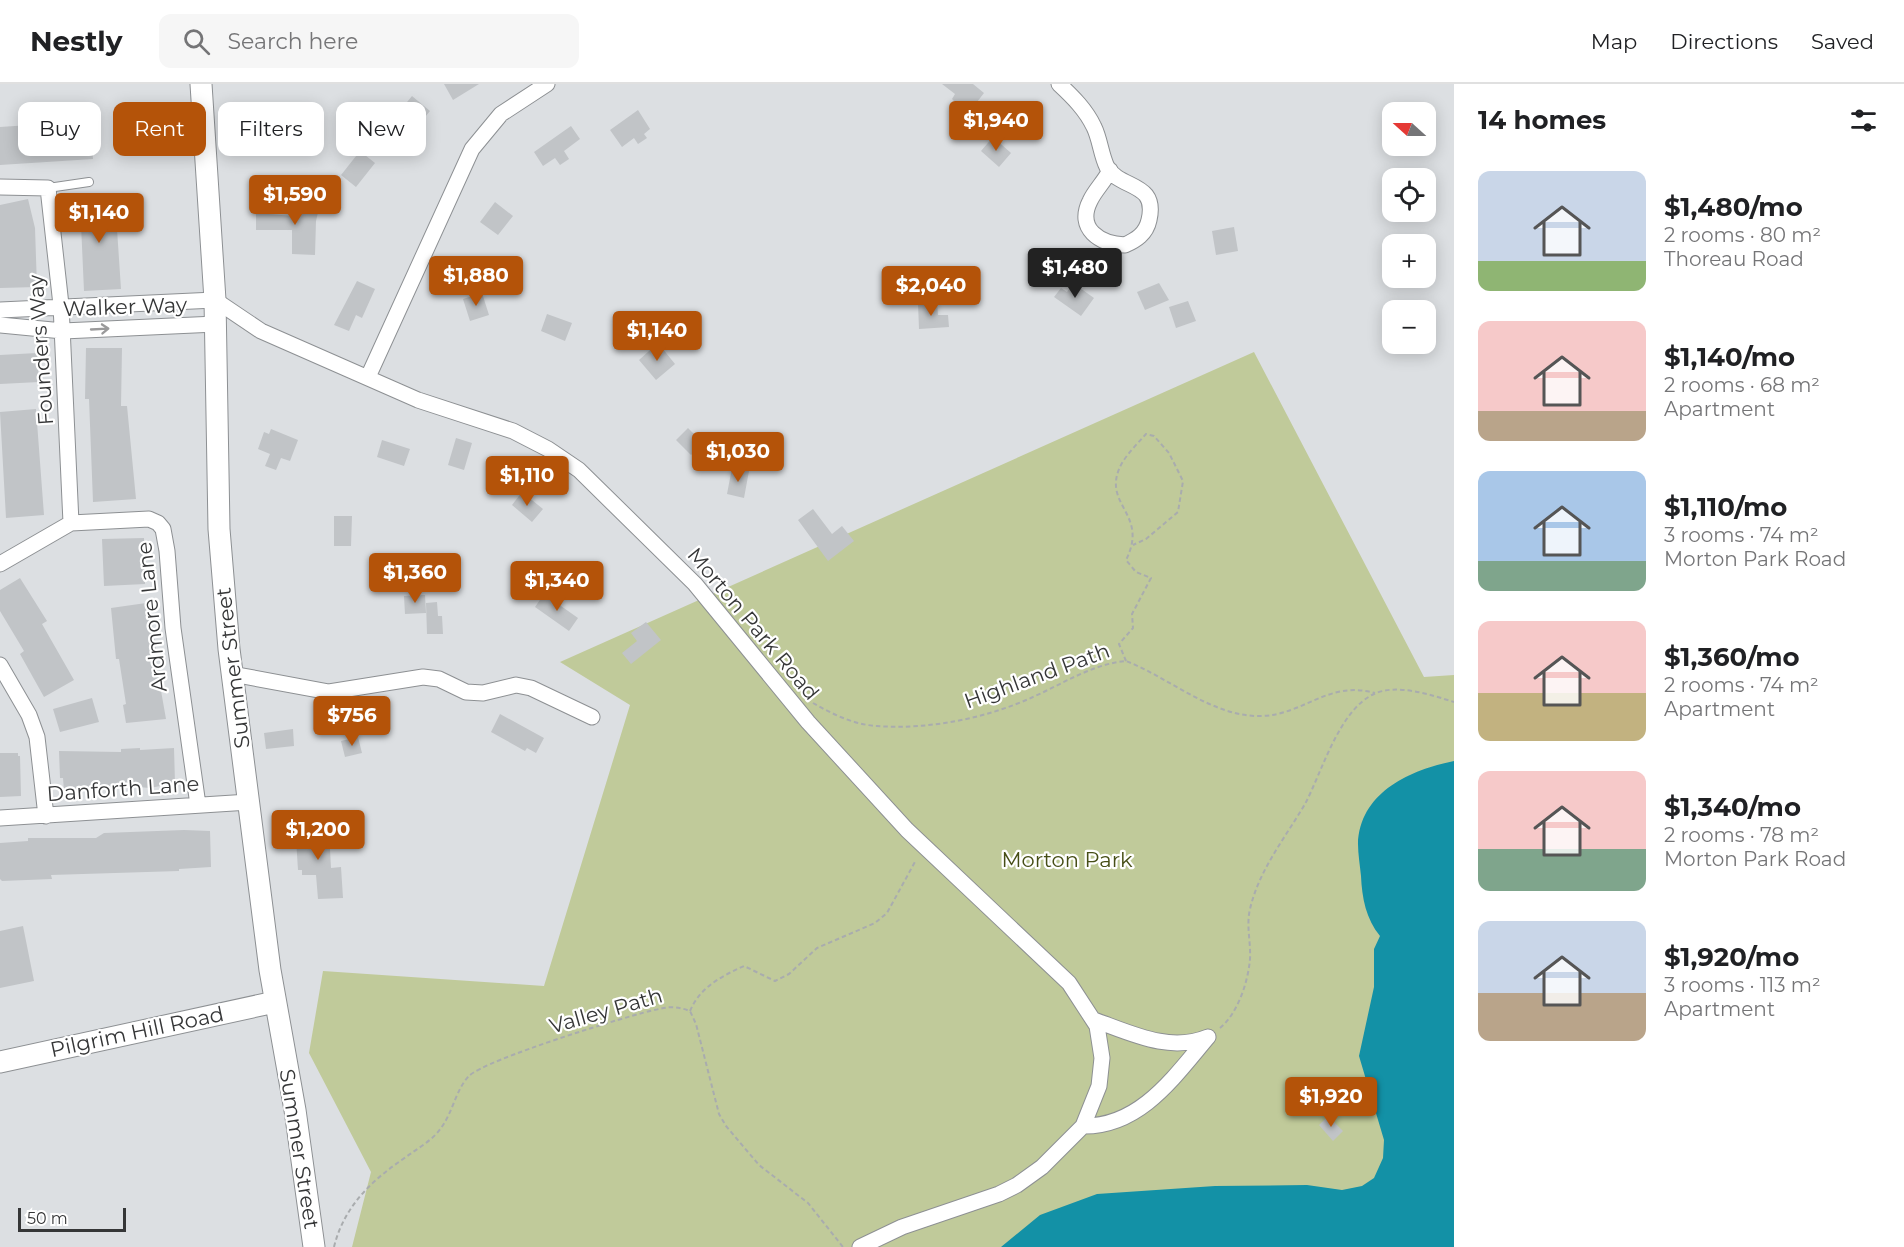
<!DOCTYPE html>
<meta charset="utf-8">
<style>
body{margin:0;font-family:Montserrat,sans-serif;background:#f6f6f6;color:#202124;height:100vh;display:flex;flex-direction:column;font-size:22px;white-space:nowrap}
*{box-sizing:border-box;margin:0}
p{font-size:20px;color:#757577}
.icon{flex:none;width:33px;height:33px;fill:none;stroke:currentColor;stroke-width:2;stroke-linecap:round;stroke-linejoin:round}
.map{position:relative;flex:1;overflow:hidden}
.drawer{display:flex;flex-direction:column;background:#fff;width:450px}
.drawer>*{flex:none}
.banner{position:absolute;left:18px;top:18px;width:570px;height:54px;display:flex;gap:12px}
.needle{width:39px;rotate:291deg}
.controls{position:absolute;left:1382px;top:18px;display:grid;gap:12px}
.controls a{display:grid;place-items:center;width:54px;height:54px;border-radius:12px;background:#fff;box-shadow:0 3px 15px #0003;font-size:30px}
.scale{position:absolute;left:18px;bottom:15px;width:108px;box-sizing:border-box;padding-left:6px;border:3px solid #353637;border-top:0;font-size:16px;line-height:21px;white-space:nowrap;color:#353637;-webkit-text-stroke:4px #fff;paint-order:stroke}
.price{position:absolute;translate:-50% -51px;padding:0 14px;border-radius:6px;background:#b45309;color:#fff;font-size:20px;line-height:39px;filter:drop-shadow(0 2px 3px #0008)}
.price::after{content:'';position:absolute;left:50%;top:36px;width:18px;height:14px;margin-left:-9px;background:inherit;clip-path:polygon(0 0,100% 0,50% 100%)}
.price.current{background:#222;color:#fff}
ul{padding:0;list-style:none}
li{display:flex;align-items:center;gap:18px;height:150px;padding:0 24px}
li span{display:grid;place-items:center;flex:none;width:168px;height:120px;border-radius:12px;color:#555}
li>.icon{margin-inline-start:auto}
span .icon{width:72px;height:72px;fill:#fffc;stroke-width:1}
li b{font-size:26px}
h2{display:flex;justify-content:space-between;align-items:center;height:72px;padding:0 24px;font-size:26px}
.chip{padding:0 21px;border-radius:12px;background:#fff;box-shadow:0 3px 15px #0003;font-size:21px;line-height:54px}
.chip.current{background:#b45309;color:#fff}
header{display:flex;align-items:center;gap:36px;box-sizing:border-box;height:84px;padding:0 30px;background:#fff;border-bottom:2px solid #e0e0e0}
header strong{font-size:28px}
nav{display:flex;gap:33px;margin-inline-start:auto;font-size:21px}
.search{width:420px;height:54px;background:#f6f6f6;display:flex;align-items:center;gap:15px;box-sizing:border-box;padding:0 21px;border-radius:12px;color:#757577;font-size:22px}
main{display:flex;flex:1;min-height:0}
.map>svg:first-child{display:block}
.green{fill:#c0ca9a}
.water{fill:#1391a6}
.building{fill:#c1c4c7}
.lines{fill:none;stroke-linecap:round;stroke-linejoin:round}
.lane-casing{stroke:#8d9093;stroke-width:10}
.street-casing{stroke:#8d9093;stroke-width:17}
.secondary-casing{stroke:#8d9093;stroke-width:23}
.path{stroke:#a9acae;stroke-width:2;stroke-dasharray:4.5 3;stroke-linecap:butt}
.lane{stroke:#fff;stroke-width:8}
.street{stroke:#fff;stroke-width:15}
.secondary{stroke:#fff;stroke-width:21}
.oneway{stroke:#9a9a9b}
.labels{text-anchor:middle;stroke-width:4.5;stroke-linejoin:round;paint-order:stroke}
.street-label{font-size:21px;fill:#353637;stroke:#fff}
.park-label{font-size:21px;fill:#464e16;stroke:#fff}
</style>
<header>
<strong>Nestly</strong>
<div class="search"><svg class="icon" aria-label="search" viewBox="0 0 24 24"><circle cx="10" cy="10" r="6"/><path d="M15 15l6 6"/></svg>Search here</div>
<nav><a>Map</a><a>Directions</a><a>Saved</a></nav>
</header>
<main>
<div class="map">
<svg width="1454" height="1163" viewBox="0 0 1454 1163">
<rect width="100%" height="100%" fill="#dcdfe2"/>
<path class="green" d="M 1254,268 L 1424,593 L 1454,591 L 1454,1163 L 352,1163 L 371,1088 L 309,969 L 323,887 L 544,902 L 630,621 L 560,578 Z"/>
<path class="water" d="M 1454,677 L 1454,1163 L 1001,1163 L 1040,1131 L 1097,1110 L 1215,1102 L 1307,1101 L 1342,1106 L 1362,1102 L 1374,1094 L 1383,1074 L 1384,1056 L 1359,972 L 1374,903 L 1374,865 L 1380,852 C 1366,835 1362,814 1361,792 C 1360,782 1358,770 1358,760 C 1360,708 1410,686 1454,677 Z"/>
<path class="building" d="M 444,0 L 479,0 L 453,16 Z
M 942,0 L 973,0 L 984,9 L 967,31 L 953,20 L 955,18 L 952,15 L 955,10 Z
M 412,12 L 430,27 L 406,56 L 393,44 L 407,27 L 403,23 Z
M 638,26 L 650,45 L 644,50 L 647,54 L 638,60 L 634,54 L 622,63 L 610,46 Z
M 90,37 L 93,75 L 0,81 L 0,43 Z
M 571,42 L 580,55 L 564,67 L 569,75 L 560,81 L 555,74 L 543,82 L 534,68 Z
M 993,53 L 1011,69 L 999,83 L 981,67 Z
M 360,67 L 375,79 L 356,103 L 341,91 Z
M 28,115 L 35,144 L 37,203 L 0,204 L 0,121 Z
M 115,115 L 121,205 L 84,207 L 81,140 L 74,140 L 72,118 Z
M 297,115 L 320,120 L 316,137 L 315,171 L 292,170 L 292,146 L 256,146 L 256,129 L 294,132 Z
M 495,118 L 513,132 L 498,151 L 480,138 Z
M 1234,143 L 1238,167 L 1216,171 L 1212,147 Z
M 357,197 L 375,205 L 362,234 L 356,231 L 349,247 L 334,241 Z
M 1073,199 L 1094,214 L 1081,232 L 1054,213 L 1061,204 L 1067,208 Z
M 1159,199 L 1169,216 L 1145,226 L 1137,208 Z
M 482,209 L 489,231 L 470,237 L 463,215 Z
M 1188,217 L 1196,237 L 1176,244 L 1169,223 Z
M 937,218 L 938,231 L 948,231 L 949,243 L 919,245 L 918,219 Z
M 547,230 L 572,239 L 565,257 L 541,247 Z
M 658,259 L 675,280 L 656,296 L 639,276 Z
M 86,264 L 122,264 L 121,322 L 127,322 L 136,415 L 93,418 L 89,315 L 85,315 Z
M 37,269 L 39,298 L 0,300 L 0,271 Z
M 36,325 L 44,431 L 6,434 L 0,328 Z
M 688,344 L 703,359 L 691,371 L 676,356 Z
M 271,345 L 298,356 L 290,377 L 281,374 L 276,386 L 265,382 L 270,370 L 258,365 L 264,348 L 269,350 Z
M 456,354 L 472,359 L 464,386 L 448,381 Z
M 382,356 L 410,365 L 404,382 L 377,373 Z
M 732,384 L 749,387 L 744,414 L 727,410 Z
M 522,408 L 543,425 L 532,438 L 512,421 Z
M 813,425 L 832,450 L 842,442 L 854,457 L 828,477 L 798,436 Z
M 334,432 L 352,432 L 351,462 L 334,462 Z
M 144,454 L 145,500 L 104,502 L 102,455 Z
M 20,494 L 47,537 L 42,540 L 74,596 L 44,613 L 20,570 L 24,567 L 0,527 L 0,506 Z
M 544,510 L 578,534 L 569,547 L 535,523 Z
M 425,511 L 426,529 L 405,530 L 404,512 Z
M 437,518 L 438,532 L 442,532 L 443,550 L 427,550 L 426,519 Z
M 146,519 L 153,543 L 156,567 L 154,567 L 166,635 L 126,639 L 123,621 L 126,620 L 119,575 L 116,575 L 111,524 Z
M 646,538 L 661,556 L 631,580 L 622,569 L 637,557 L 631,549 Z
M 92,614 L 99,638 L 60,648 L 53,625 Z
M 500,630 L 544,654 L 536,669 L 527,664 L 525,667 L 491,648 Z
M 293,645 L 294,662 L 266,665 L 264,649 Z
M 358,653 L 362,669 L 345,673 L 341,657 Z
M 140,664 L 140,666 L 174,664 L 175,699 L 150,704 L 126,702 L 64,707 L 63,694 L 60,694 L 59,667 L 121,668 L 121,665 Z
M 0,669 L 18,669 L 18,672 L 20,672 L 21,712 L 0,713 Z
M 311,738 L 312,748 L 329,747 L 331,784 L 341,783 L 343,814 L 318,815 L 316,791 L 302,791 L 302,786 L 298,786 L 295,739 Z
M 184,746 L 210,747 L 211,783 L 179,785 L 179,787 L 51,791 L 52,795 L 2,797 L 0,795 L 0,759 L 28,757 L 28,754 L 96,754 L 104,749 Z
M 23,842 L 34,897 L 0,904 L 0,847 Z
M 1328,1032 L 1343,1047 L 1333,1057 L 1319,1041 Z"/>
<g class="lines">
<g class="lane-casing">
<path id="lane" d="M 48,104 L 89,98"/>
</g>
<g class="street-casing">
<path id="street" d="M 1059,0 C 1073,13 1086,26 1094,43 C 1100,55 1101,71 1107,83 C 1120,106 1158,97 1149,136 C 1146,150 1136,156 1125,161 C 1100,160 1076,145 1090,117 C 1095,106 1105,97 1110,86
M 0,103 L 48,104 L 61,221 L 71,439
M 0,226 L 215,216 L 261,247 L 418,316 L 513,347 L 548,365 L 579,386 L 695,500 L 808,638 L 907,746 L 1069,899 L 1097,942 L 1102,974 L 1099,1002 L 1083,1042
M 0,241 L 63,247 L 216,240
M 368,293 L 472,65 L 501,30 L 547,0
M 0,480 L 71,439 L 149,435 L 158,439 L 163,445 L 167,467 L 173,544 L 198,721
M 0,581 L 29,631 L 37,653 L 46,732
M 232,590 L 329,608 L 423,593 L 439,595 L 466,608 L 483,609 L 516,601 L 531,604 L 592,633
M 0,734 L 249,718
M 1094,936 C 1131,949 1169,969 1208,953
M 860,1163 L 902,1143 L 999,1110 L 1017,1101 L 1042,1083 L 1083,1042 C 1140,1043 1174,993 1208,953"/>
</g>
<g class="secondary-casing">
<path id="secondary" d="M 201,0 L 215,216 L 219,445 L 229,565 L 270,886 L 295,1026 L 314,1163
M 0,978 L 275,918"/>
</g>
<path class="path" d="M 1126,577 L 1119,560 L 1133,544 L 1132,530 L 1151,494 L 1136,488 L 1126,476 C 1150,428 1099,421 1122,379 C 1128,369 1138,359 1146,350 L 1154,352 L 1169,369 L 1183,397 L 1178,428 L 1146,455 L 1133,461
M 813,619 C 832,630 855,641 877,642 C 928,646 987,634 1033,613 C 1064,599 1093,580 1126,577 C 1170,594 1212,633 1261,632 C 1304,631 1328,596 1375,609
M 690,927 C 700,903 722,892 744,882 L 775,897 L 789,890 L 817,864 L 875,839 L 887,829 L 916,776
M 1220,944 C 1238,929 1248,898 1250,875 C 1251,858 1246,842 1250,825 C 1259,786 1285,754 1305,720 C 1322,688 1339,626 1374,610 C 1397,599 1431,611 1454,618
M 334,1163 C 344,1122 372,1096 406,1073 C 418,1064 433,1056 441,1044 C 453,1028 456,1005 469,992 C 484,976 632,930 659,925 C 671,922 679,923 690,927 L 696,940 L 719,1030 L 726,1042 L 759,1081 L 808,1119 L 843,1163"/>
<use href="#lane" class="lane"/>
<use href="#street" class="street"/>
<use href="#secondary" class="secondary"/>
</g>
<defs><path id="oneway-shaft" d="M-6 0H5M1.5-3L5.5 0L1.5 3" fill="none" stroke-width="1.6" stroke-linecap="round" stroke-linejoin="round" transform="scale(1.5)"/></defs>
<use class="oneway" href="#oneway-shaft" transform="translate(100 245) rotate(-3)"/>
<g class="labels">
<g class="street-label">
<text transform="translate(125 223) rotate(-2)" y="7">Walker Way</text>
<text transform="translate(41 266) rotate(-94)" y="7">Founders Way</text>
<text transform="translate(152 533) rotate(-96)" y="7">Ardmore Lane</text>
<text transform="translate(753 540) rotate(50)" y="7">Morton Park Road</text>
<text transform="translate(233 584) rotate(-97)" y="7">Summer Street</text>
<text transform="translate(1037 592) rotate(-20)" y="7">Highland Path</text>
<text transform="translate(123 705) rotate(-4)" y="7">Danforth Lane</text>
<text transform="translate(606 927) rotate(-16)" y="7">Valley Path</text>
<text transform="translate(137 948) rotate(-12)" y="7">Pilgrim Hill Road</text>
<text transform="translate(299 1065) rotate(81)" y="7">Summer Street</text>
</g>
<g class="park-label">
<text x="1067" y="783">Morton Park</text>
</g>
</g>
</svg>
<div class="controls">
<a><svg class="needle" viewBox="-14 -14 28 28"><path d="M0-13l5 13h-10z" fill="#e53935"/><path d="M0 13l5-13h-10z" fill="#757577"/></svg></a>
<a><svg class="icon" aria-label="locate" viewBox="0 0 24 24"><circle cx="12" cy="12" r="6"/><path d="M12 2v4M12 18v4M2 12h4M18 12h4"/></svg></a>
<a>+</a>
<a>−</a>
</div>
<div class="scale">50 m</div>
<b class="price" style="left:996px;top:68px">$1,940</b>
<b class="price" style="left:295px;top:142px">$1,590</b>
<b class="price" style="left:99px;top:160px">$1,140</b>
<b class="price current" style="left:1075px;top:215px">$1,480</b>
<b class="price" style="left:476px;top:223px">$1,880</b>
<b class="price" style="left:931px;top:233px">$2,040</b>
<b class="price" style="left:657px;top:278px">$1,140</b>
<b class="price" style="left:738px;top:399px">$1,030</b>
<b class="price" style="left:527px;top:423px">$1,110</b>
<b class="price" style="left:415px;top:520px">$1,360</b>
<b class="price" style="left:557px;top:528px">$1,340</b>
<b class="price" style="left:352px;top:663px">$756</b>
<b class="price" style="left:318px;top:777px">$1,200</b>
<b class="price" style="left:1331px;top:1044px">$1,920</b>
<div class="banner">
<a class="chip">Buy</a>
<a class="chip current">Rent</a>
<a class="chip">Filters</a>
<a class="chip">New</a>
</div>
</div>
<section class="drawer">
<h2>14 homes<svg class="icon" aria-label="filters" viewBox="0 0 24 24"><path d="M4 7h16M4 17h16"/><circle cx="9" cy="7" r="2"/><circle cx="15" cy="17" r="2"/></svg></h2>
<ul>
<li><span style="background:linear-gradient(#c9d6e8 75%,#8fb573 0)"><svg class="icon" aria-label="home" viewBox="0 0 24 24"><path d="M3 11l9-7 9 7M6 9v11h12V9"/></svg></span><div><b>$1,480/mo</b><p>2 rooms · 80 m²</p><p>Thoreau Road</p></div></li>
<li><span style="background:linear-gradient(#f6c9c9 75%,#b9a48a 0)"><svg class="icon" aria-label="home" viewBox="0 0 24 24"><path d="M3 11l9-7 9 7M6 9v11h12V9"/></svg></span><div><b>$1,140/mo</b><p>2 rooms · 68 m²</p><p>Apartment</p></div></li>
<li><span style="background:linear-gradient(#a9c7e8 75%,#7fa58c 0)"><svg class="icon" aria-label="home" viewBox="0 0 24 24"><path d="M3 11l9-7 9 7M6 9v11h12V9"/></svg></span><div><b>$1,110/mo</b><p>3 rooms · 74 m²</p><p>Morton Park Road</p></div></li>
<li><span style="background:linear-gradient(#f6c9c9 60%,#c2b280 0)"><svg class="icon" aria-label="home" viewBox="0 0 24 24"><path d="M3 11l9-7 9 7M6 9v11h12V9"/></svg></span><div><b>$1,360/mo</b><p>2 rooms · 74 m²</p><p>Apartment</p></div></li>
<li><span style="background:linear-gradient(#f6c9c9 65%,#7fa58c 0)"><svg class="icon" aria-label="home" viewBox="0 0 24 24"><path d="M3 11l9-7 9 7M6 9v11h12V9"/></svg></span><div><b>$1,340/mo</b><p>2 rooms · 78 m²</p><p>Morton Park Road</p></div></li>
<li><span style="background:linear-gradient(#c9d6e8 60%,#b9a48a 0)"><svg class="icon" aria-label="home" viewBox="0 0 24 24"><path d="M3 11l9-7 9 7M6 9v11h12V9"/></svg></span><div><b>$1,920/mo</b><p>3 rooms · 113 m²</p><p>Apartment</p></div></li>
</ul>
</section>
</main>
